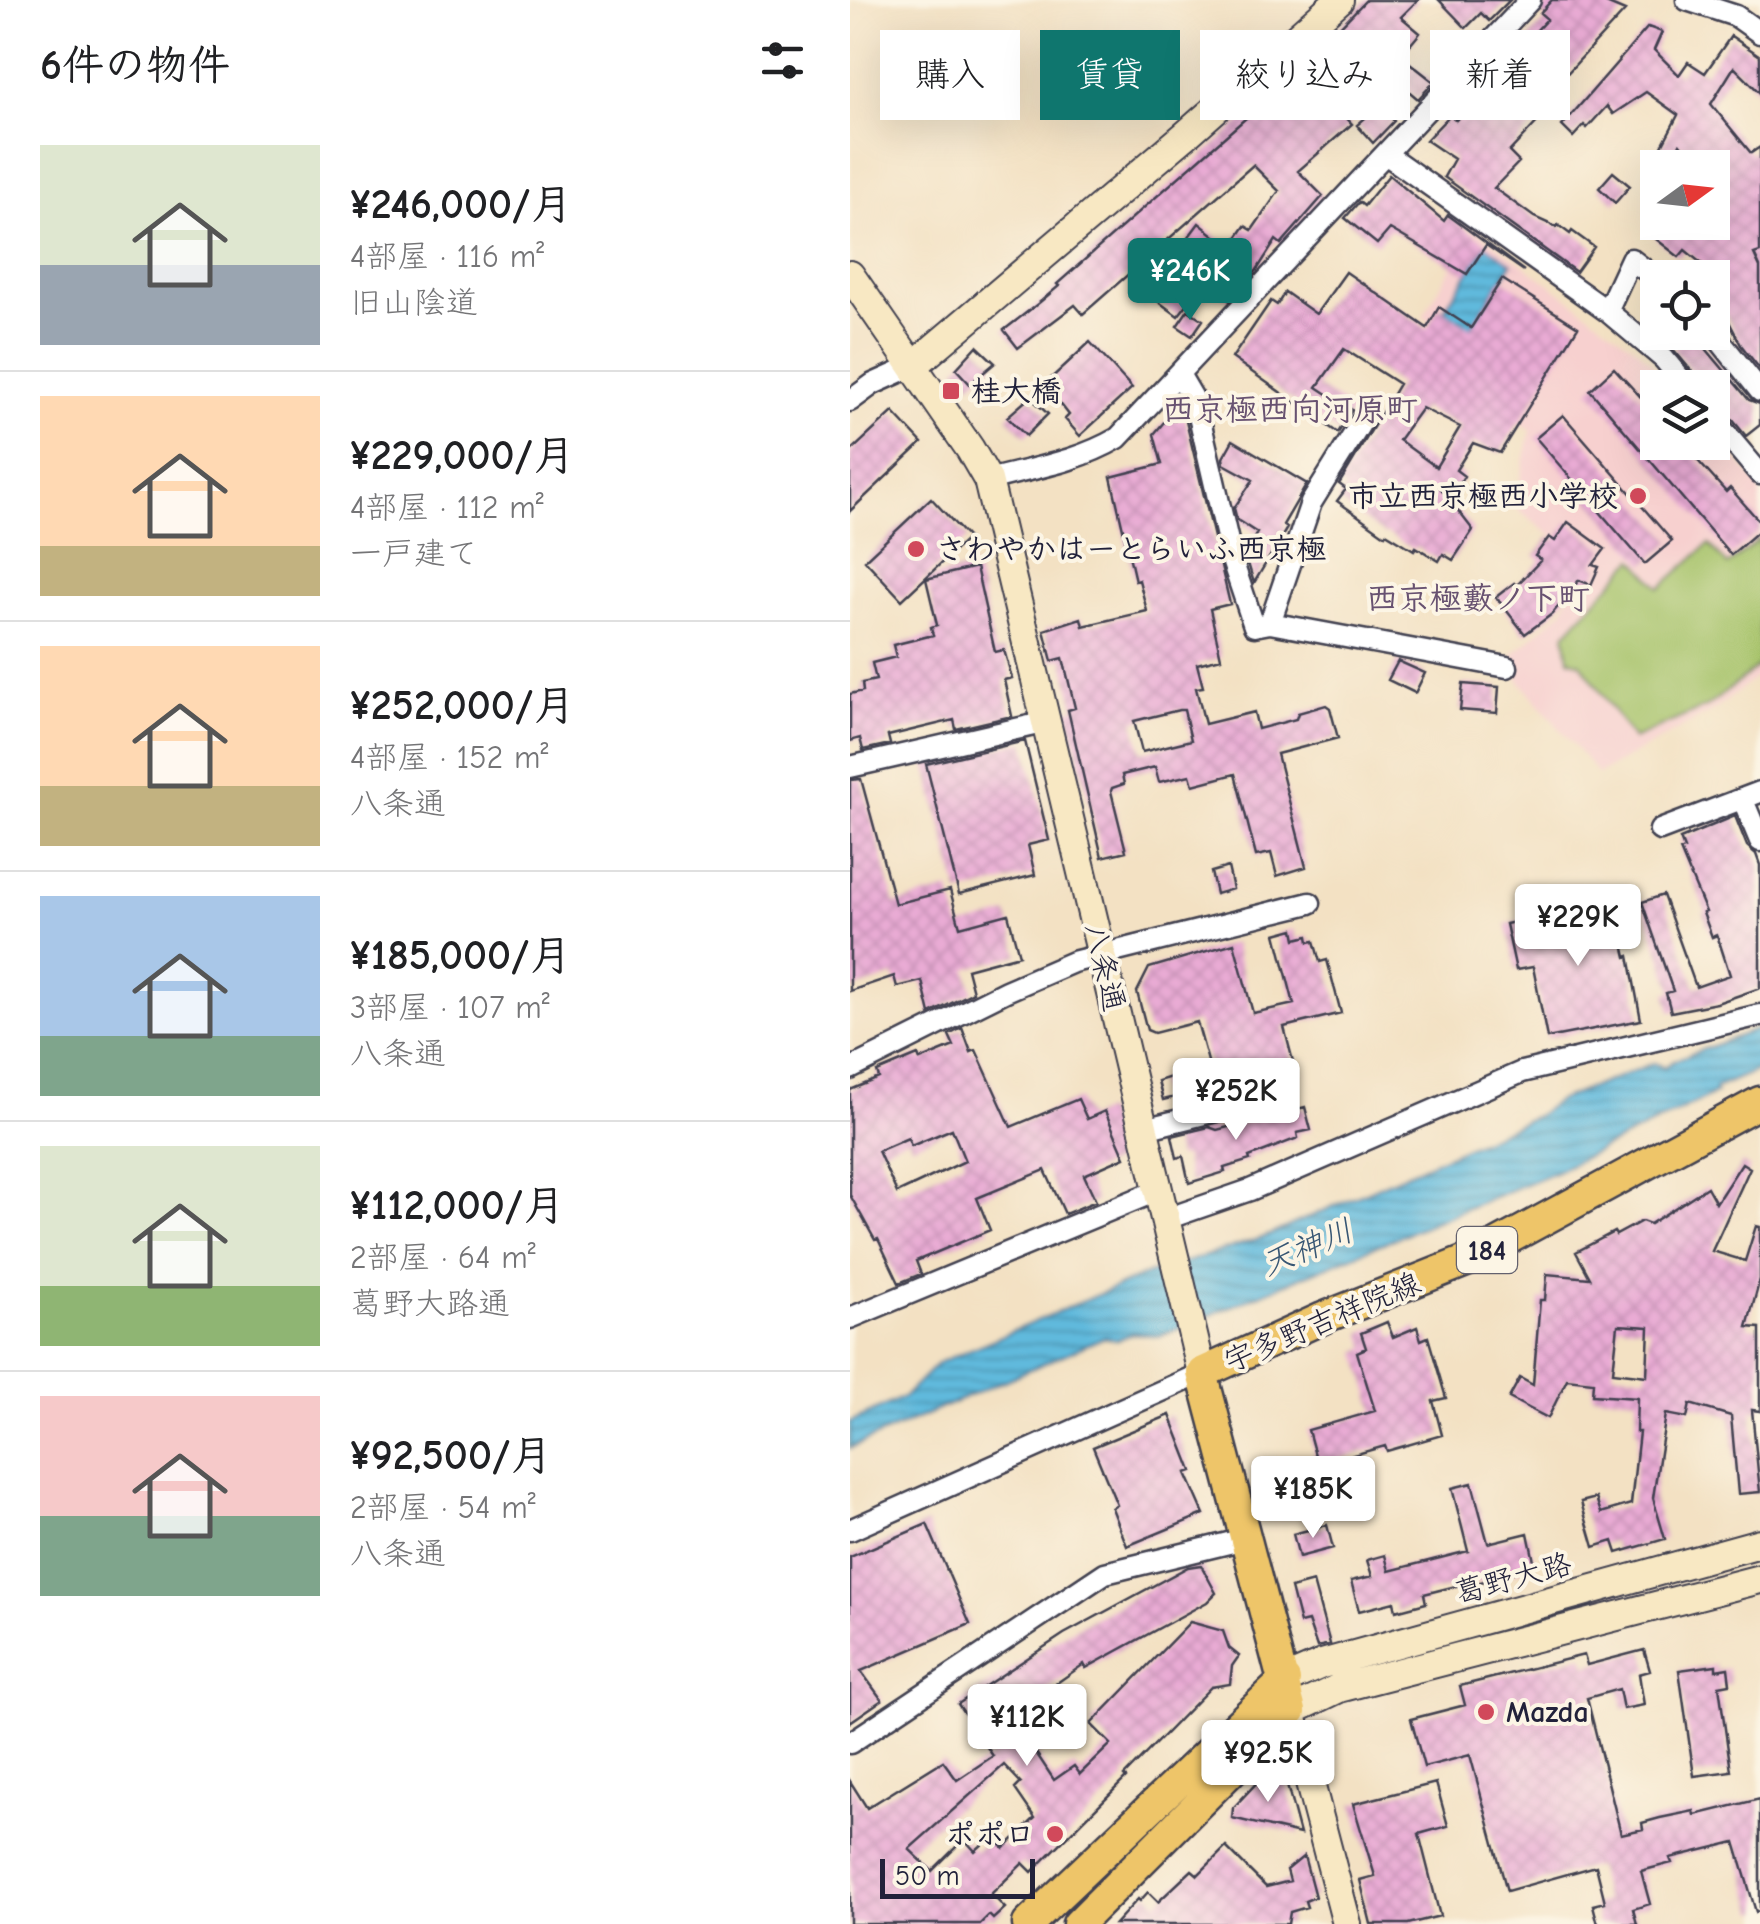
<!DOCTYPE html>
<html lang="ja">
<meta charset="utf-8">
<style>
body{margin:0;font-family:"Comic Neue","Klee One",sans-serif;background:#f6f6f6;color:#202124;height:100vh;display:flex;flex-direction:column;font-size:38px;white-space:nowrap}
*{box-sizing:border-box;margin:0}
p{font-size:32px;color:#757577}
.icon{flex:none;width:55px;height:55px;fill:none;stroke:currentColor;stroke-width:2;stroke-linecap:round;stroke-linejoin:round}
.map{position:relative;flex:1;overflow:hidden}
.details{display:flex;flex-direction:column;background:#fff;width:850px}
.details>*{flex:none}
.guide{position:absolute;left:30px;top:30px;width:730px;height:90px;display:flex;gap:20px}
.needle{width:65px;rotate:75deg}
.tools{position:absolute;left:790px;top:150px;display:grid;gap:20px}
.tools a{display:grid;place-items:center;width:90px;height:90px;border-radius:0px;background:#fff;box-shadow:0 10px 40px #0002;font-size:50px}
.scale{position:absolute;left:30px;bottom:25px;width:155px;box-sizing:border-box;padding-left:10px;border:5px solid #22223b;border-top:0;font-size:28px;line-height:35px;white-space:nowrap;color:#22223b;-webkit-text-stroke:8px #fcf5e5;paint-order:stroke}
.price{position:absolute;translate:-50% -85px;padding:0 22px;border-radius:10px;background:#fff;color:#222;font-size:32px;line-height:65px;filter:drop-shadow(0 2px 5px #0008)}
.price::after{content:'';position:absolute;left:50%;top:60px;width:30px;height:22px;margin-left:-15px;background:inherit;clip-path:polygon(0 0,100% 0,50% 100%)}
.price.current{background:#0f766e;color:#fff}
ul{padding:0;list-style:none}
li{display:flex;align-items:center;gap:30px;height:250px;padding:0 40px}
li+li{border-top:2px solid #e0e0e0}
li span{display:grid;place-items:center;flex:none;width:280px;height:200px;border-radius:0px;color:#555}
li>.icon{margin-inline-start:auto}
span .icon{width:120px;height:120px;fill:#fffc;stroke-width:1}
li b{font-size:42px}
h2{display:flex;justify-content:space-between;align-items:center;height:120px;padding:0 40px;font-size:42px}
.tag{padding:0 35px;border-radius:0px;background:#fff;box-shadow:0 10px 40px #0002;font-size:35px;line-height:90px}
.tag.current{background:#0f766e;color:#fff}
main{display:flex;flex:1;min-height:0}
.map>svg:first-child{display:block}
.built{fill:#f7d0cf}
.pitch{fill:#a6c269;stroke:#647252;stroke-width:2.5}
.water{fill:url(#water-rules);stroke:#416e8c;stroke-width:2.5}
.building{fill:url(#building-cross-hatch);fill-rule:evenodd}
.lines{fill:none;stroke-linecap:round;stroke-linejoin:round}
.street-casing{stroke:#413f4f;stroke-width:25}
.secondary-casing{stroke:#413f4f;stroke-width:32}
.primary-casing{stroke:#413f4f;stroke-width:35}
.street{stroke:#fff;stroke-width:20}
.secondary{stroke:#f8e8c3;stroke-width:28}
.primary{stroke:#eec569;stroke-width:30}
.poi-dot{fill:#d1495b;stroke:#fcf5e5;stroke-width:4}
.labels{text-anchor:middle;stroke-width:8;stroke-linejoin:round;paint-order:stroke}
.shield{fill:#fcf5e5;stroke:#63616e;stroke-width:2.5}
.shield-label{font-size:28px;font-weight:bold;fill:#22223b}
.poi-label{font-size:30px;font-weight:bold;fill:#22223b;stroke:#fcf5e5;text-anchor:start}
.street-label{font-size:30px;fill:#22223b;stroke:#fcf5e5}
.neighbourhood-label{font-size:32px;font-weight:bold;fill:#685271;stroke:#fcf5e5}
.water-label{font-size:32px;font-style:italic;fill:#385774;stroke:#fcf5e5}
</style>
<main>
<section class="details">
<h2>6件の物件<svg class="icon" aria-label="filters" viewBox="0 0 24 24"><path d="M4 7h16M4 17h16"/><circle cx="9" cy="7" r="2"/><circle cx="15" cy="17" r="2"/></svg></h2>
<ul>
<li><span style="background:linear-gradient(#dfe7d0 60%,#9aa5b1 0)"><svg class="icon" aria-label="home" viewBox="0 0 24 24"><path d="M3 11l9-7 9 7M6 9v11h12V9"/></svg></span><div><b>¥246,000/月</b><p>4部屋 · 116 m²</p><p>旧山陰道</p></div></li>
<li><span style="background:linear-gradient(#ffd9b3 75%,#c2b280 0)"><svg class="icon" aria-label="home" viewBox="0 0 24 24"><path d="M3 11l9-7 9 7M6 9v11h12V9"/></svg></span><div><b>¥229,000/月</b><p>4部屋 · 112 m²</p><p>一戸建て</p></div></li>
<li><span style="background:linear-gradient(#ffd9b3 70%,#c2b280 0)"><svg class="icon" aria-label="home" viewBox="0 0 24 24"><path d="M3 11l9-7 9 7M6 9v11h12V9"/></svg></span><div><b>¥252,000/月</b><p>4部屋 · 152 m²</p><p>八条通</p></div></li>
<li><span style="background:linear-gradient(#a9c7e8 70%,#7fa58c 0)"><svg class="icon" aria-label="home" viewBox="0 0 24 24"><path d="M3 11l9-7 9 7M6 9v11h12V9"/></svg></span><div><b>¥185,000/月</b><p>3部屋 · 107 m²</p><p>八条通</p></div></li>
<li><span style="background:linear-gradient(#dfe7d0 70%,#8fb573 0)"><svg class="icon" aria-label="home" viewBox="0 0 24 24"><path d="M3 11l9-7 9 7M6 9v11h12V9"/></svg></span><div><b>¥112,000/月</b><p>2部屋 · 64 m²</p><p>葛野大路通</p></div></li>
<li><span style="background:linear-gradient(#f6c9c9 60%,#7fa58c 0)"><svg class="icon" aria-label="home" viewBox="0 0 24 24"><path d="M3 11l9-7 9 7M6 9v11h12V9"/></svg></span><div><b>¥92,500/月</b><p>2部屋 · 54 m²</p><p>八条通</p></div></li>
</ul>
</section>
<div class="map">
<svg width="910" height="1924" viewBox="0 0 910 1924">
<defs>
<pattern id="water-rules" width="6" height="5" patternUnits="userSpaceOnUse" patternTransform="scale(2.5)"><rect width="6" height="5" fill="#60badd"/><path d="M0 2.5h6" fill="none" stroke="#4f97b4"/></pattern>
<pattern id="building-cross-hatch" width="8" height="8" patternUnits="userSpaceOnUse" patternTransform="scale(2.5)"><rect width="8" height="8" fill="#e9abd4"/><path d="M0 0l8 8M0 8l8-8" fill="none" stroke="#c893b7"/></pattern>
</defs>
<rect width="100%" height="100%" fill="#fcf5e5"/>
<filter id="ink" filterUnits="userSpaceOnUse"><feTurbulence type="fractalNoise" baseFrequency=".01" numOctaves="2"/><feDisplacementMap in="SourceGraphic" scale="20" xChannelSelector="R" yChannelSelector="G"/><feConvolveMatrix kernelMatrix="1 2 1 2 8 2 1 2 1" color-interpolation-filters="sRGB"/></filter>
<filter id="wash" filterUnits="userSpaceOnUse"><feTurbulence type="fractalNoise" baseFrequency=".0048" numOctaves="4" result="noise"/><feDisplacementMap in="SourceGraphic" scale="40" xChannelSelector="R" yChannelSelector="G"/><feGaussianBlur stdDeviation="2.25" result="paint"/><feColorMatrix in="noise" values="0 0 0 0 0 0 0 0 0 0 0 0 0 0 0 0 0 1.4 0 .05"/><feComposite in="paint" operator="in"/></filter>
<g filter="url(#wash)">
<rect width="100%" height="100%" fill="#f3e1c3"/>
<path class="built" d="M 624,228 L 790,351 L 823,387 L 808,388 L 808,442 L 862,442 L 863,432 L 910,486 L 910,674 L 866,709 L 748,774 L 668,679 L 663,654 L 713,610 L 733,560 L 664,507 L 681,430 L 606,386 L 626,349 L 573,316 Z"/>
<path class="pitch" d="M 910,539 L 910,665 L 858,706 L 783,739 L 731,663 L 719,659 L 715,634 L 784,559 L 810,588 L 859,544 L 878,565 Z"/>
<path class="water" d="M 636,245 L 662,263 L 621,328 L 594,310 Z
M 910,1028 L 910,1069 L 865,1088 L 866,1093 L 704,1172 L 309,1336 L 283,1333 L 267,1340 L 254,1337 L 0,1448 L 0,1422 L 54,1397 L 88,1363 L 292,1276 L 415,1237 L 686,1116 L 707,1101 L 804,1063 L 814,1067 L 828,1059 Z"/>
<g id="blocks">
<path class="building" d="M 516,0 L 568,0 L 551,17 L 570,33 L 551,56 L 584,82 L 568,99 L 487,30 Z
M 589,0 L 660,0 L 639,21 L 631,13 L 616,28 Z
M 702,0 L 749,0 L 775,11 L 698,94 L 706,102 L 659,152 L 669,162 L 644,188 L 684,217 L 706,227 L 708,225 L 720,234 L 722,231 L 744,247 L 726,272 L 594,177 L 604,159 L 576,140 L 600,115 L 606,120 L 634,90 L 625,81 L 663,41 L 670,48 L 697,19 L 690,13 Z
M 798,27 L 812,32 L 804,50 L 829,75 L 838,62 L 855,73 L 881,36 L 910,56 L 910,93 L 884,67 L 861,104 L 901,153 L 910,147 L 910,252 L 904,254 L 910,267 L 910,369 L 891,345 L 869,302 L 862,288 L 862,272 L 835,250 L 829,257 L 806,239 L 820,222 L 862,222 L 862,168 L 849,168 L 830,144 L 818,168 L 808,168 L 808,173 L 800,169 L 828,115 L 796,92 L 763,114 L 757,106 L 737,128 L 734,125 L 723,137 L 712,126 Z
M 462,60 L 488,90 L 479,99 L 502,124 L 448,171 L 473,196 L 431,244 L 426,240 L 407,270 L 395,283 L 392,281 L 379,300 L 354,283 L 328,316 L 298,294 L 309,279 L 324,290 L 355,253 L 337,239 L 349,223 L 380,248 L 395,226 L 402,230 L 429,191 L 403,165 L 233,314 L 225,305 L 168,348 L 154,330 L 190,302 L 209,286 L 207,284 Z
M 530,105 L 544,121 L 523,143 L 507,125 Z
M 763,172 L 780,186 L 765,203 L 749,188 Z
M 539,175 L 594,221 L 598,215 L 674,271 L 636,245 L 617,274 L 540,229 L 527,244 L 495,218 L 509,202 L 514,206 Z
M 496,272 L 577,328 L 589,307 L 621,328 L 652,279 L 728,327 L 650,453 L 623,443 L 606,470 L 614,476 L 603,494 L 589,486 L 623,530 L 603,560 L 593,554 L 589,561 L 566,547 L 564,550 L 536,533 L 535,535 L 487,501 L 496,489 L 489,484 L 549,384 L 494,349 L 467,387 L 502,410 L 488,433 L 382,358 L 421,301 L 427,305 L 435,292 L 466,314 ZM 572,408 L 610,427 L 586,467 L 549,440 Z
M 338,310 L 353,320 L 342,336 L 327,326 Z
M 842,332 L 899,400 L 910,404 L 910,425 L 896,436 L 862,395 L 862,388 L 856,388 L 823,349 Z
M 240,342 L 282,388 L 230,436 L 215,419 L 219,415 L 195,384 Z
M 127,346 L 145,363 L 120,384 L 106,369 Z
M 764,368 L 808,416 L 808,442 L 831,442 L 876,492 L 880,488 L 910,522 L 910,530 L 881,555 L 740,390 Z
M 180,397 L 198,414 L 176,436 L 157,417 Z
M 43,412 L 72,443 L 0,511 L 0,452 Z
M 713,415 L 822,541 L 795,564 L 686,438 Z
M 335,417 L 380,604 L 360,609 L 371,658 L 347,664 L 353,687 L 346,688 L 355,724 L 404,712 L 408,729 L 446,719 L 448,713 L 476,705 L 480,708 L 488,738 L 427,754 L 456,867 L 427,876 L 421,853 L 406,856 L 385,774 L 343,785 L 340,775 L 309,782 L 305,767 L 272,775 L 274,784 L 262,788 L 261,791 L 276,851 L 252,857 L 218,710 L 225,708 L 213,658 L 202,661 L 194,630 L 231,618 L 233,626 L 297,611 L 289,580 L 285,581 L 261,477 L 312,464 L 304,434 L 314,422 ZM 329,710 L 334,710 L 341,740 L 292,752 L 284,721 Z
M 383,440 L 457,484 L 433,525 L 437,528 L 404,583 L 395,553 L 407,533 L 387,520 L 384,508 L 403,480 L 374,464 L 373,458 Z
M 81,498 L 118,538 L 52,600 L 15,560 Z
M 718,522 L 755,549 L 743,565 L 749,567 L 741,585 L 729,580 L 702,614 L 675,634 L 646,597 L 664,583 L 666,586 L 691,560 L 685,556 L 699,537 L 705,541 Z
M 126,567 L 145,652 L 154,650 L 162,678 L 154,680 L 162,716 L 106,729 L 104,720 L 38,736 L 40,744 L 13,750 L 10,738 L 0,741 L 0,694 L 13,691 L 12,683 L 26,680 L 22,663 L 46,657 L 43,645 L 83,635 L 81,627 L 87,625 L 76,579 Z
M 548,661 L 575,673 L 565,693 L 538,680 Z
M 613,684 L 649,687 L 647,713 L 610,710 Z
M 175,741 L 199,840 L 178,845 L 185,875 L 109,894 L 76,764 Z
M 11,779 L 45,904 L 100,890 L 110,927 L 158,914 L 169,955 L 117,969 L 123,992 L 80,1014 L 72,981 L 47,987 L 44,976 L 0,991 L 0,780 Z
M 885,816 L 897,846 L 906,854 L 910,865 L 910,988 L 867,1003 L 821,1012 L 816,993 L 823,991 L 792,902 L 813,895 L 846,987 L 880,975 L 867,935 L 862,937 L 853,913 L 856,912 L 830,850 L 834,849 L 830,839 Z
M 378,867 L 383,889 L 366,894 L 361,872 Z
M 763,901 L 776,957 L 779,956 L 791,1020 L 697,1038 L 683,967 L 666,970 L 656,924 Z
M 444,929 L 446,939 L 458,936 L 459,942 L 464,941 L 470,962 L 477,960 L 491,1013 L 434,1027 L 445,1069 L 313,1100 L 308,1081 L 359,1065 L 347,1022 L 304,1033 L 297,1030 L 287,992 L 299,968 L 384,943 L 403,1013 L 444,1004 L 426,934 Z
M 112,1028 L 121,1052 L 126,1050 L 161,1127 L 228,1099 L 237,1119 L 255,1111 L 275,1157 L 234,1175 L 246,1201 L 215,1214 L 195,1170 L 127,1198 L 140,1230 L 66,1261 L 71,1274 L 49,1283 L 28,1239 L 25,1240 L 0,1195 L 0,1090 L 29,1078 L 27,1072 L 68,1055 L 70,1060 L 104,1046 L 99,1035 ZM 102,1129 L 115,1161 L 47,1193 L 28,1151 L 58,1138 L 61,1146 Z
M 455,1107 L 461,1130 L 447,1133 L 448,1138 L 399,1157 L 400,1160 L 374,1168 L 375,1172 L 339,1183 L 333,1156 L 327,1158 L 322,1136 L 359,1127 L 367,1130 Z
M 892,1163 L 900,1168 L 862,1251 L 895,1261 L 906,1226 L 910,1227 L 910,1279 L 897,1327 L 910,1328 L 910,1411 L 902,1410 L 910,1492 L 888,1494 L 881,1416 L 840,1404 L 837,1418 L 816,1414 L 803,1498 L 815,1539 L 767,1553 L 763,1541 L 744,1547 L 731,1502 L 746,1498 L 751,1513 L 781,1504 L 789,1432 L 786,1432 L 787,1398 L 742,1395 L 743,1382 L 717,1379 L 698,1418 L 659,1398 L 670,1378 L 683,1385 L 690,1300 L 695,1300 L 697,1274 L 740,1278 L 726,1252 L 764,1232 L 766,1235 L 792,1221 L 800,1224 L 857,1187 L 866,1203 ZM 768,1325 L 799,1327 L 797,1376 L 763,1372 Z
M 537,1322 L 543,1337 L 567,1327 L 571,1340 L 578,1337 L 596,1398 L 583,1401 L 592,1435 L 537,1451 L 535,1446 L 489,1459 L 496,1487 L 465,1495 L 459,1473 L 469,1470 L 458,1430 L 525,1411 L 507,1352 L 516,1348 L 511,1333 Z
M 320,1415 L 342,1471 L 336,1473 L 354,1514 L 277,1546 L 262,1508 L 267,1505 L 243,1447 Z
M 622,1483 L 638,1543 L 678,1533 L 685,1566 L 627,1583 L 626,1581 L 574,1594 L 576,1603 L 546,1611 L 544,1602 L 509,1611 L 501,1581 L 522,1576 L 517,1560 L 535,1555 L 539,1571 L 618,1551 L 602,1488 Z
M 77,1524 L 120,1624 L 11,1671 L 32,1700 L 0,1722 L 0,1557 Z
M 477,1525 L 483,1548 L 449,1557 L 443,1534 Z
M 351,1565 L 366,1593 L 357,1602 L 236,1668 L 234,1664 L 161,1715 L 204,1780 L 224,1766 L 230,1774 L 261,1744 L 241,1724 L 340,1622 L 373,1631 L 379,1648 L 389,1656 L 382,1666 L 380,1684 L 361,1687 L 274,1776 L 276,1778 L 182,1872 L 173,1863 L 141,1894 L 155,1908 L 143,1919 L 139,1915 L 130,1924 L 0,1924 L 0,1781 L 17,1808 L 93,1761 L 107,1780 L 143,1756 L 108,1704 L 214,1634 L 338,1567 ZM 154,1765 L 171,1783 L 165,1789 L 185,1818 L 154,1848 L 142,1836 L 125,1851 L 114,1839 L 82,1871 L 59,1849 Z
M 463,1582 L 480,1644 L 467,1647 L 458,1621 L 450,1623 L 441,1588 Z
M 794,1650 L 800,1671 L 789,1674 L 794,1705 L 773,1709 L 769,1689 L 737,1698 L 771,1834 L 793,1829 L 792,1823 L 810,1818 L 844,1811 L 845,1815 L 910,1799 L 910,1911 L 906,1912 L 885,1842 L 820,1858 L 822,1863 L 791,1871 L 800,1904 L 783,1909 L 787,1924 L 748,1924 L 743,1905 L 755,1902 L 746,1866 L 657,1891 L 620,1755 L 574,1767 L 561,1719 L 615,1705 L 610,1686 L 734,1655 L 737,1665 Z
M 866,1665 L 866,1670 L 878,1668 L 880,1684 L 869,1686 L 881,1771 L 844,1776 L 829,1670 Z
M 416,1773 L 435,1778 L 450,1834 L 382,1818 L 383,1808 Z
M 586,1783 L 598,1826 L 569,1834 L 590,1916 L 558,1924 L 521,1924 L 510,1880 L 525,1876 L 503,1804 Z
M 376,1847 L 416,1887 L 440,1881 L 437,1870 L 454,1856 L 465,1897 L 455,1901 L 457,1907 L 440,1912 L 438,1924 L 265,1924 L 288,1899 L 290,1901 L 298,1892 L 308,1902 L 342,1870 L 348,1875 Z"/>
</g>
</g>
<g filter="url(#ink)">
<use href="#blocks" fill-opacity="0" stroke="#413f4f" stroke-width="2.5"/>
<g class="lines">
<g class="street-casing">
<path id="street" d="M 837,0 L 886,16 L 910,33
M 537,155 L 757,311 L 814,359 L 838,388
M 757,311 L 781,259 L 808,280
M 862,331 L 910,391
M 329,374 L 346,403 L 383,563 L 404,626 L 420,623 L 461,503 L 517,413
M 0,401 L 23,384 L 63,366
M 862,417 L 910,474
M 138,480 C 184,468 227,462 268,438 L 680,0
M 420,623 L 657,667
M 0,767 L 197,722
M 893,800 L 910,841
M 810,830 L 910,792
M 0,1069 L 156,991 L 223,962 L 460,903
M 294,1129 L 430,1095
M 316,1219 L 400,1190 L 672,1072 L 910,1015
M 0,1318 L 309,1190
M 0,1530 L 352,1373
M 0,1743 L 255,1573 L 395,1539"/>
</g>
<g class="secondary-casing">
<path id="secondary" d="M 0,275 L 120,449 L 138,480 L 352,1373
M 63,366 L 337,134 L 489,0
M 435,1680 L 472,1664 L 910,1543
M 497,1924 L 441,1711 L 489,1688 L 910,1579"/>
</g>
<g class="primary-casing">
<path id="primary" d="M 178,1924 L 435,1680
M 228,1924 L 441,1711 L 352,1373 L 473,1318 L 621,1259 L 910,1102"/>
</g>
<use href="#street" class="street"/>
<use href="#secondary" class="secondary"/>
<use href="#primary" class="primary"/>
</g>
</g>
<g class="poi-dot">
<rect x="91" y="381" width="20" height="20" rx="5"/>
<circle cx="788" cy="496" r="10"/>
<circle cx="66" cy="549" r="10"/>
<circle cx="636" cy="1712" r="10"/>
<circle cx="205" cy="1834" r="10"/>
</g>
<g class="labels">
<rect class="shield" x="607" y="1227" width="60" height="46" rx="8"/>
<g class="shield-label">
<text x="637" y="1260">184</text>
</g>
<g class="poi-label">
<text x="121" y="401">桂大橋</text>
<text x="768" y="506" text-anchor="end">市立西京極西小学校</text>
<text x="86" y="559">さわやかはーとらいふ西京極</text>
<text x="656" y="1722">Mazda</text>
<text x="185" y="1844" text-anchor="end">ポポロ</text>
</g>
<g class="street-label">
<text transform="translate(255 967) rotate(77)" y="10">八条通</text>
<text transform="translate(472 1322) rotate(-23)" y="10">宇多野吉祥院線</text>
<text transform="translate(663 1578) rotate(-15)" y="10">葛野大路</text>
</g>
<g class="neighbourhood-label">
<text x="440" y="420">西京極西向河原町</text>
<text x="628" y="609">西京極藪ノ下町</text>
</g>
<g class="water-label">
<text transform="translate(457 1247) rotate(-23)" y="11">天神川</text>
</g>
</g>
</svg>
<div class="tools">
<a><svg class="needle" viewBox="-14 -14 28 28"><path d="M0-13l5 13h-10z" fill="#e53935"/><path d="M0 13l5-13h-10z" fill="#757577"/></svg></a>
<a><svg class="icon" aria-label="locate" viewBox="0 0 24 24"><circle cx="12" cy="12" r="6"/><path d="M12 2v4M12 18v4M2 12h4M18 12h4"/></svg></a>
<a><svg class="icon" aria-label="layers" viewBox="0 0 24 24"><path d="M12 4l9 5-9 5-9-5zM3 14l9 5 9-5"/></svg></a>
</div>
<div class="scale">50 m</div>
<b class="price current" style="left:340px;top:323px">¥246K</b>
<b class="price" style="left:728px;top:969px">¥229K</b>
<b class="price" style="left:386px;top:1143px">¥252K</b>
<b class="price" style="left:463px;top:1541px">¥185K</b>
<b class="price" style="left:177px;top:1769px">¥112K</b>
<b class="price" style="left:418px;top:1805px">¥92.5K</b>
<div class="guide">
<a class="tag">購入</a>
<a class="tag current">賃貸</a>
<a class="tag">絞り込み</a>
<a class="tag">新着</a>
</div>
</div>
</main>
